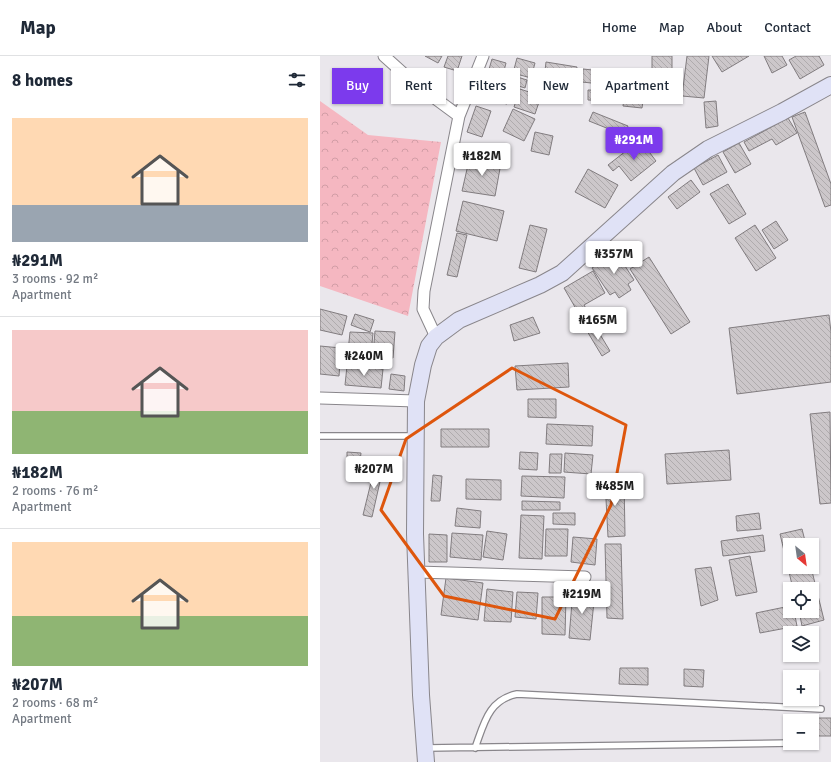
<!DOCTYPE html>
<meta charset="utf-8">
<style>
body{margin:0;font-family:Signika,sans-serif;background:#f6f6f7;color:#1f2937;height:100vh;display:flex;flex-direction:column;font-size:15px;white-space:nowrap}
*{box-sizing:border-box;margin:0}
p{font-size:13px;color:#747a83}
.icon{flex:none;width:22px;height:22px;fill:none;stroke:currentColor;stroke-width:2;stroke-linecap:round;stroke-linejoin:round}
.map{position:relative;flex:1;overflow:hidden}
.details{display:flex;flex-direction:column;background:#fff;width:320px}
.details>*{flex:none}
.banner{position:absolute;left:12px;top:12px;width:380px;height:36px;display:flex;gap:8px}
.needle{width:26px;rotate:151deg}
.tools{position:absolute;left:463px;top:482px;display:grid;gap:8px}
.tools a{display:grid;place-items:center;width:36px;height:36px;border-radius:0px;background:#fff;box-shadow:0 1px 3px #0004;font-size:20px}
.price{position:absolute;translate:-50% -34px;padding:0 9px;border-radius:4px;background:#fff;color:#222;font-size:13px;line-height:26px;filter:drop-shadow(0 1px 2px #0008)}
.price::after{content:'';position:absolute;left:50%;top:24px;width:12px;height:9px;margin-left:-6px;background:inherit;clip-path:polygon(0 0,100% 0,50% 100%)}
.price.on{background:#7c3aed;color:#fff}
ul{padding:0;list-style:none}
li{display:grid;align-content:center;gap:8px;height:212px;padding:0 12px}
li+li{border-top:1px solid #e0e1e3}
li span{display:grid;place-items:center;height:124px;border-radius:0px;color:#555}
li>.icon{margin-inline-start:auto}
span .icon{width:72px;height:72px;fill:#fffc;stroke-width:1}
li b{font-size:17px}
h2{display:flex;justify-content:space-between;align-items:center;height:48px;padding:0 12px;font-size:17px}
.chip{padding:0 14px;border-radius:0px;background:#fff;box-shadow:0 1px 3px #0004;font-size:14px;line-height:36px}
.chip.on{background:#7c3aed;color:#fff}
header{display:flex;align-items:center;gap:24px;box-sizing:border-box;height:56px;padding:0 20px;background:#fff;border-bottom:1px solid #e0e1e3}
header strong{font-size:19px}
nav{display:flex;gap:22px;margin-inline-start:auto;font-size:14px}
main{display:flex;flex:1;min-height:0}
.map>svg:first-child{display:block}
.forest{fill:url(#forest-crowns)}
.building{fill:url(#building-back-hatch);stroke:#817c7f}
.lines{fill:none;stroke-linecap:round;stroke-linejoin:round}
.lane-casing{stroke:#89868b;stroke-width:8}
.street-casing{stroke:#89868b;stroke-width:13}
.secondary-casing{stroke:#89868b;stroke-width:18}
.lane{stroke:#fff;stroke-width:5.5}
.street{stroke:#fff;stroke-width:11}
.secondary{stroke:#e0e2f6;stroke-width:16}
.marked{fill:none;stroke:#de560d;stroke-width:3;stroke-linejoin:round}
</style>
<header>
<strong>Map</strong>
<nav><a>Home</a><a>Map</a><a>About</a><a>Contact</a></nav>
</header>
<main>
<section class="details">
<h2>8 homes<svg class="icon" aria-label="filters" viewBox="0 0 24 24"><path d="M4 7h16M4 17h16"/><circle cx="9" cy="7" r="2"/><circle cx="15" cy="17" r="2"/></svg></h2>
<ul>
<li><span style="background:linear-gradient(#ffd9b3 70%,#9aa5b1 0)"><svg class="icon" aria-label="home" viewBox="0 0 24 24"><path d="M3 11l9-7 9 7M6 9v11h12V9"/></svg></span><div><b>₦291M</b><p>3 rooms · 92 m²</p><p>Apartment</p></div></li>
<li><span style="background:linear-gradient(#f6c9c9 65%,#8fb573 0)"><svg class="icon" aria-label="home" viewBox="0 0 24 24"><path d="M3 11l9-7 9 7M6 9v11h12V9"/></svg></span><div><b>₦182M</b><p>2 rooms · 76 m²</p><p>Apartment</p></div></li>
<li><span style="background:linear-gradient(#ffd9b3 60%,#8fb573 0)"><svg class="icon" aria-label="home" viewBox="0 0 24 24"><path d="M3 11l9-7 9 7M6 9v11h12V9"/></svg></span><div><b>₦207M</b><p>2 rooms · 68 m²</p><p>Apartment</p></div></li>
</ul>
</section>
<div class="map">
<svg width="511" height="706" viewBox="0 0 511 706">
<defs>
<pattern id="forest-crowns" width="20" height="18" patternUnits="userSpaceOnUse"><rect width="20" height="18" fill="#f5b7c1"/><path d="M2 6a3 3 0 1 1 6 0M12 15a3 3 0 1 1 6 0" fill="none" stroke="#d29da6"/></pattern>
<pattern id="building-back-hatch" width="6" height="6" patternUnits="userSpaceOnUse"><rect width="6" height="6" fill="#ccc7ca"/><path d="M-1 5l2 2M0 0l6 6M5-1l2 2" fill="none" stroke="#afabad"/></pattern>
</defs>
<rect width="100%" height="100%" fill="#eae7ec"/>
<path class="forest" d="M 0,45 L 48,79 L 121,86 L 88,260 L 0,230 Z"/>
<path class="building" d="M 105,0 L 122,0 L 118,7 Z
M 128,0 L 142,0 L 137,15 L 124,11 Z
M 332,0 L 352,0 L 352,18 L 332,18 Z
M 367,0 L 389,0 L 384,42 L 362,40 Z
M 392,0 L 429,0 L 402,16 Z
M 444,0 L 462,0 L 467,9 L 452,17 Z
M 476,0 L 499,0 L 504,9 L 480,23 L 469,4 Z
M 197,2 L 215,7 L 211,22 L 193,17 Z
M 172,3 L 186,7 L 178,38 L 163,34 Z
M 226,6 L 257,11 L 254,28 L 224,23 Z
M 263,13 L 300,17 L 299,30 L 262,26 Z
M 194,20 L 207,24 L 205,32 L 192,28 Z
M 183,26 L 191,28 L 187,48 L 178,46 Z
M 306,27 L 325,30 L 322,52 L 303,50 Z
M 200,33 L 221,40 L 215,58 L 194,51 Z
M 268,34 L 299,35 L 299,45 L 268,44 Z
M 396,45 L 398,70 L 386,72 L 384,46 Z
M 156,50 L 171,55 L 162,81 L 147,76 Z
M 193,53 L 215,63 L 204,85 L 183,75 Z
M 273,56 L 308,70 L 304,79 L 269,65 Z
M 485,56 L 511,128 L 511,149 L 505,151 L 472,61 Z
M 468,62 L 477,77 L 456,89 L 452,83 L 429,95 L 424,86 Z
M 215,76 L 233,80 L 229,99 L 211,95 Z
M 320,84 L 336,105 L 311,125 L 299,110 L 293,115 L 288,109 Z
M 419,87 L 431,108 L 415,117 L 403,96 Z
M 398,99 L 407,116 L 383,129 L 374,112 Z
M 150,100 L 181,107 L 175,140 L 142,135 Z
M 268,113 L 298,129 L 285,152 L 255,136 Z
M 371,124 L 380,136 L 357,153 L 348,141 Z
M 408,128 L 426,158 L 409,168 L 390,138 Z
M 143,145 L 184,155 L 177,185 L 136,175 Z
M 456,165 L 468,184 L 454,193 L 442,174 Z
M 210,169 L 227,173 L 216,216 L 199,212 Z
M 435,169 L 456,202 L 436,215 L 415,182 Z
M 137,177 L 147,179 L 137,221 L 127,219 Z
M 296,196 L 314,224 L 308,228 L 311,234 L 299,242 L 295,236 L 290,239 L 272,212 Z
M 329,201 L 370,266 L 351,278 L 310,213 Z
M 273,215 L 285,237 L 264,249 L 271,261 L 263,265 L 244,232 Z
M 0,253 L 27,260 L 22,279 L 0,274 Z
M 35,258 L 54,264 L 50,276 L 31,269 Z
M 509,259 L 511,276 L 511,326 L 417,338 L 409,272 Z
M 213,261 L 220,277 L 194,285 L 190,269 Z
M 275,270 L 290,295 L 282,300 L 267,275 Z
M 55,275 L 75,276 L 73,302 L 53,300 Z
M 30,276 L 53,277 L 51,298 L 28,296 Z
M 0,290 L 21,292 L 19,320 L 0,318 Z
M 248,307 L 249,331 L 197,334 L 195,310 Z
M 27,310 L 63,313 L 61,332 L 25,329 Z
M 71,318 L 85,320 L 84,335 L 69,333 Z
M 208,343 L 236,343 L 236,362 L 208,361 Z
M 510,356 L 511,447 L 500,448 L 490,358 Z
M 227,368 L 273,370 L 272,390 L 226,388 Z
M 121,373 L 169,373 L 169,391 L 121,391 Z
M 409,394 L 411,424 L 347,428 L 345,398 Z
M 27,396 L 41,397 L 40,405 L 27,404 Z
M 200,396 L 218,397 L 217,414 L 199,413 Z
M 245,397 L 273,399 L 271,418 L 244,416 Z
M 230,398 L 242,398 L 241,417 L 229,417 Z
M 56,406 L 64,408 L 52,461 L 43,459 Z
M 113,419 L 122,420 L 120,445 L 111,445 Z
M 202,420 L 245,421 L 244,442 L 201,440 Z
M 146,423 L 181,424 L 181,444 L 146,443 Z
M 304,423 L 305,480 L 288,481 L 285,424 Z
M 202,445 L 240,446 L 240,454 L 202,454 Z
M 137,452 L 161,455 L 160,472 L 135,470 Z
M 233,457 L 255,457 L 255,469 L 233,468 Z
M 439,457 L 441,473 L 417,475 L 416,460 Z
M 201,459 L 224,460 L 222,503 L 199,502 Z
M 226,473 L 248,473 L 247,500 L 225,500 Z
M 482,473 L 486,489 L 470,489 L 470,511 L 491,511 L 504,564 L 482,570 L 479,555 L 492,555 L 492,533 L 473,533 L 460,478 Z
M 167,475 L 187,478 L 183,504 L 163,501 Z
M 132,477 L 163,479 L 161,504 L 130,501 Z
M 109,478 L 127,479 L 127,506 L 109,506 Z
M 443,479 L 445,495 L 403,500 L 401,485 Z
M 253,481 L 277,483 L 275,509 L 251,506 Z
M 285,488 L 301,488 L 303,563 L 287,562 Z
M 430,500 L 437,536 L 416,540 L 409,504 Z
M 391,511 L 398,544 L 381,550 L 375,513 Z
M 126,522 L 163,527 L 158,564 L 121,559 Z
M 167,533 L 193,536 L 191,566 L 164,565 Z
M 253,534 L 275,536 L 270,584 L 249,582 Z
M 197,536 L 218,537 L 216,563 L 195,561 Z
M 222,541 L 246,541 L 245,579 L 222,578 Z
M 470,550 L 470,555 L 474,555 L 477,570 L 440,577 L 436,557 Z
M 300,612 L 328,612 L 328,629 L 299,628 Z
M 364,613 L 384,614 L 383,631 L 364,630 Z
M 466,616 L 491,618 L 490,621 L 470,621 L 470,634 L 465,633 Z
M 472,643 L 487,643 L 486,646 L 472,645 Z
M 490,662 L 511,662 L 511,680 L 492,680 L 492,665 L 490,665 Z"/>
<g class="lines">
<g class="lane-casing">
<path id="lane" d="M 0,380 L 94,380
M 107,692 L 473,687
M 155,692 C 164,668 168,644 197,638 L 501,653"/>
</g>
<g class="street-casing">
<path id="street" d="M 64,0 L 93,26 L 139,60 L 104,235 L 103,253 L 116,281
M 139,60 L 163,0
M 0,342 L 96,345
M 97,516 L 265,521"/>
</g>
<g class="secondary-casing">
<path id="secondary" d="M 106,706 L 101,639 L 95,478 L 96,345 L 103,309 L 109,290 L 116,281 L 139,264 L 220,229 L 242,217 L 353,117 L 388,93 L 462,56 L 511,29"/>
</g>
<use href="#lane" class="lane"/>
<use href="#street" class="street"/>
<use href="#secondary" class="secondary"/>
</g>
<path class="marked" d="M 192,312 L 306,369 L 291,449 L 235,563 L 124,540 L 61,454 L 86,383 Z"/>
</svg>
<div class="tools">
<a><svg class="needle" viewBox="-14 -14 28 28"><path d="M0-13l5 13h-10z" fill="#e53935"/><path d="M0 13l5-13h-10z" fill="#747a83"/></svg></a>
<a><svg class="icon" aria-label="locate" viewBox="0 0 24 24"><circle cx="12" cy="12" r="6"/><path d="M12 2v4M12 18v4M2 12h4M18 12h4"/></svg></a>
<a><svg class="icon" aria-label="layers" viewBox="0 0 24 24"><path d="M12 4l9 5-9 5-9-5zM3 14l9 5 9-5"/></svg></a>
<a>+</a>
<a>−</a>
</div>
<b class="price on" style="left:314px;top:105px">₦291M</b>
<b class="price" style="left:162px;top:121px">₦182M</b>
<b class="price" style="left:294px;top:219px">₦357M</b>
<b class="price" style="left:278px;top:285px">₦165M</b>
<b class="price" style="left:44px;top:321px">₦240M</b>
<b class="price" style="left:54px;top:434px">₦207M</b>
<b class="price" style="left:295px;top:451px">₦485M</b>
<b class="price" style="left:262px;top:559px">₦219M</b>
<div class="banner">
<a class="chip on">Buy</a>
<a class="chip">Rent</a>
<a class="chip">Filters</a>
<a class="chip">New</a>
<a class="chip">Apartment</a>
</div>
</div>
</main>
